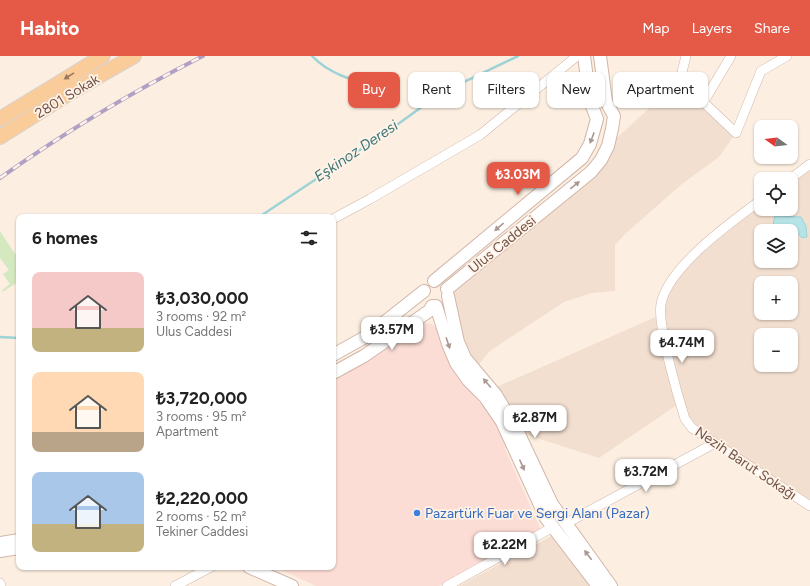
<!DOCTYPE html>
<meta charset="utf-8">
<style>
body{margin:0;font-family:Figtree,sans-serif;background:#f6f6f6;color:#222;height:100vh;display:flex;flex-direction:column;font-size:15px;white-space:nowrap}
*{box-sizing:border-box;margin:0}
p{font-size:13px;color:#767676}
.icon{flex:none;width:22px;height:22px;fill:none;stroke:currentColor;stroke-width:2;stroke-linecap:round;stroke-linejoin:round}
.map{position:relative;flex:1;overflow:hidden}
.side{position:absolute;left:16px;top:158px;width:320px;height:356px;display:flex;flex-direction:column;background:#fff;border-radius:8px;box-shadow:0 1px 3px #0004}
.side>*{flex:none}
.hud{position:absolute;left:348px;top:16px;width:380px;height:36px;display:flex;gap:8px}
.needle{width:26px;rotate:285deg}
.controls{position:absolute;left:754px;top:64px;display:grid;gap:8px}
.controls a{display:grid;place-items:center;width:44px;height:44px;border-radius:8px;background:#fff;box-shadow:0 1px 3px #0004;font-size:20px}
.price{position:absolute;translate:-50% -34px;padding:0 9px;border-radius:8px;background:#fff;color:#222;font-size:13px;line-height:26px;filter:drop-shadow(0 1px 2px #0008)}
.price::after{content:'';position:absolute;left:50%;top:24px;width:12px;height:9px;margin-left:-6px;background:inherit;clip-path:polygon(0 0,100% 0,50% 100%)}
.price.active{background:#e55a47;color:#fff}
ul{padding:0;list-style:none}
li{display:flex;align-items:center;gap:12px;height:100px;padding:0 16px}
li span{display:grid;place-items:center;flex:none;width:112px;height:80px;border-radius:8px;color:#555}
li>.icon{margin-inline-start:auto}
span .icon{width:48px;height:48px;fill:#fffc;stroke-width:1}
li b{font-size:17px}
h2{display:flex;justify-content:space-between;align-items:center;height:48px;padding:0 16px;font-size:17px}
.pill{padding:0 14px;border-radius:8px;background:#fff;box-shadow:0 1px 3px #0004;font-size:14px;line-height:36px}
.pill.active{background:#e55a47;color:#fff}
header{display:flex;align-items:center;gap:24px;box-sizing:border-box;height:56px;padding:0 20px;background:#e55a47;color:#fff}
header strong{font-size:19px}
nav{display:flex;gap:22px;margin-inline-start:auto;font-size:14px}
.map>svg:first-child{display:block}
.residential{fill:#f3dfd0;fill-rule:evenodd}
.commercial{fill:#fcddd5}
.green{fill:#d5e9c0}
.water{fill:#b6e3e5;stroke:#9dd3d6}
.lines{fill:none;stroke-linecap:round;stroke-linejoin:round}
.stream{stroke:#9dd3d6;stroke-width:2.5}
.street-casing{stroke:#cfb7ab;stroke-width:10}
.secondary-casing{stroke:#d2b6a9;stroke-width:14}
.primary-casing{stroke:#dad2d0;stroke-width:16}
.street{stroke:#fff;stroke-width:9}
.secondary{stroke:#fff;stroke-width:12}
.primary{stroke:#facc9a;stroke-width:14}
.rail-casing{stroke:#b0a1c4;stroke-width:4}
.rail{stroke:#fff3e7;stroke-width:2.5;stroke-dasharray:8;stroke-linecap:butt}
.oneway{fill:#9b7761}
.oneway2{fill:#aa9892}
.shop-dot{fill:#3f7fe0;stroke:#fff3e7;stroke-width:1.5}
.labels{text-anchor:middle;stroke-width:3.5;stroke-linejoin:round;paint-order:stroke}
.street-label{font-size:14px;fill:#725349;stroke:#fff3e7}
.shop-label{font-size:14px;fill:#366cbe;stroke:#fff3e7;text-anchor:start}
.water-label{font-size:15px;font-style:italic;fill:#3d7578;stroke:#fff3e7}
</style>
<header>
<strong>Habito</strong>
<nav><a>Map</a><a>Layers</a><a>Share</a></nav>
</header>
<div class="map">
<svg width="810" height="530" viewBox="0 0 810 530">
<rect width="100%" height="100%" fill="#fcefe1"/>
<path class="residential" d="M 680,24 L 736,77 L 719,101 L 682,128 L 625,178 L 615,189 L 615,235 L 592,237 L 564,246 L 490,295 L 475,313 L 470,308 L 448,236 L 591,116 L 608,90 Z
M 810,108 L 810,450 L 692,372 L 680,347 L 599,402 L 518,376 L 492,333 L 660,259 L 661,249 L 695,197 L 761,144 L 761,153 L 791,153 L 791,123 ZM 761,175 L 791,175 L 791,205 L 761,205 ZM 761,227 L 791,227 L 791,257 L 761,257 ZM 761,279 L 791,279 L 791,309 L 761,309 Z
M 557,477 L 598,530 L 459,530 Z"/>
<path class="commercial" d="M 425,267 L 432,268 L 439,275 L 464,326 L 479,346 L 489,355 L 504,379 L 507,387 L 505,393 L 541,474 L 439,530 L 316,530 L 275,511 L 333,511 L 333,322 L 419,268 Z"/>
<path class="green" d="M 0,175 L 19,204 L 19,225 L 3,236 L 2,234 L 10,228 L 3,218 L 9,214 L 0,202 Z"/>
<path class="water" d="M 775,160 L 801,161 L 806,170 L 807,181 L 802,182 C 794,173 788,168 776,170 L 773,167 Z"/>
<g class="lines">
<path class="stream" d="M 312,0 C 329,18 352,24 375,30
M 425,38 L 436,41
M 259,161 L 387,76 L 441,37 L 518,0
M 0,281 L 19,282"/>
<g class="street-casing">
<path id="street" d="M 686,0 L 680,24 L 736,77 L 761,15 L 787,0
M 703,47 L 731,0
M 790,123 L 810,108
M 761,144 C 731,166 668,211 661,248 C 657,268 678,341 685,363 L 692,372 L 810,450
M 333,163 L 370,143 L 480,79 L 577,0
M 565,468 L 715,387
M 0,527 L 1,530
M 175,530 L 211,511
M 447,530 L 553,471"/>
</g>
<g class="secondary-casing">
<path id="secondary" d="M 434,225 L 582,102 L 590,88 L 597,63 L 590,45 L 584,0
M 447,233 L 591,116 L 601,104 L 608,90 L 612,73 L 614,60 L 606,45 L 600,0
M 448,240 L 458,286 L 465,302 L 496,339 L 518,376 L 552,448 L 611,530
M 436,250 L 448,288 L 456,307 L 468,324 L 485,341 L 502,366 L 546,462 L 598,530
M 333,299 L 367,280 L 424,235
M 333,317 L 364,300 L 429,255 L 432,250
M 0,487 L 19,484
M 0,495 L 19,492
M 249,511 L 292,530"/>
</g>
<g class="primary-casing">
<path id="primary" d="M 0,63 L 103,0
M 0,81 L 73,35 L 134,0"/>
</g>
<use href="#street" class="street"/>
<use href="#secondary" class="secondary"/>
<use href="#primary" class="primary"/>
<g class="rail-casing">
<path id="rail" d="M 0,122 C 65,76 132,36 203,0"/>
</g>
<use href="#rail" class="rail"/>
</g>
<defs><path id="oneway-solid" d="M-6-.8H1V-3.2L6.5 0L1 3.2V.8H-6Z"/></defs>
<use class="oneway" href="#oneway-solid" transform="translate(69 20) rotate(148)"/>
<g class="oneway2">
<use href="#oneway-solid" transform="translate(592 82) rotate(111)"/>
<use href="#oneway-solid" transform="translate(575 129) rotate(-39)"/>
<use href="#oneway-solid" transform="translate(499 171) rotate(140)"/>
<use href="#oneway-solid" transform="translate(448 287) rotate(71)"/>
<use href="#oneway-solid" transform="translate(487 327) rotate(-130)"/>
<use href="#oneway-solid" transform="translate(522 409) rotate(66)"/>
<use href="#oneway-solid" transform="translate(588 499) rotate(-127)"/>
</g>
<circle class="shop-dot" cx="417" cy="457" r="4"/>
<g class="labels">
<g class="street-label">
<text transform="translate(67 40) rotate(-31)" y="5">2801 Sokak</text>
<text transform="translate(502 188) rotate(-39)" y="5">Ulus Caddesi</text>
<text transform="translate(746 407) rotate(34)" y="5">Nezih Barut Sokağı</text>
</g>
<g class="shop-label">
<text x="425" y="462">Pazartürk Fuar ve Sergi Alanı (Pazar)</text>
</g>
<g class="water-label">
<text transform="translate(356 95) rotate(-34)" y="5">Eşkinoz Deresi</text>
</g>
</g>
</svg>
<div class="controls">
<a><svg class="needle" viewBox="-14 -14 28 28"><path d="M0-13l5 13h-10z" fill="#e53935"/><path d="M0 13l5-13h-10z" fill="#767676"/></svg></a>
<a><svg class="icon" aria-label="locate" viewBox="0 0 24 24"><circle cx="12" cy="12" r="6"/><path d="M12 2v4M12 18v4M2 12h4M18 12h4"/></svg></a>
<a><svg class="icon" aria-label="layers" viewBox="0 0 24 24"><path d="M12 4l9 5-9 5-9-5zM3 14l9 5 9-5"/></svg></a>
<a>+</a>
<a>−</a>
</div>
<b class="price active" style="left:518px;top:140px">₺3.03M</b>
<b class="price" style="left:392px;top:295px">₺3.57M</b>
<b class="price" style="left:682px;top:308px">₺4.74M</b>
<b class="price" style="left:535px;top:383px">₺2.87M</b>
<b class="price" style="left:646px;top:437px">₺3.72M</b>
<b class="price" style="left:505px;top:510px">₺2.22M</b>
<div class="hud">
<a class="pill active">Buy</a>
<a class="pill">Rent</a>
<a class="pill">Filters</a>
<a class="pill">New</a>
<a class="pill">Apartment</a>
</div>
<section class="side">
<h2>6 homes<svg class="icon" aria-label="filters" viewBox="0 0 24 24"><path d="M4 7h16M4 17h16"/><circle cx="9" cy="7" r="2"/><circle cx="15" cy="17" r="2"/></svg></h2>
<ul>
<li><span style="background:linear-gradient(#f6c9c9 70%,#c2b280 0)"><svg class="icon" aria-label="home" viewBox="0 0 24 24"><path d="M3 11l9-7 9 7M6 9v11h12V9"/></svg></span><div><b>₺3,030,000</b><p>3 rooms · 92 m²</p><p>Ulus Caddesi</p></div></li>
<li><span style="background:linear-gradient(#ffd9b3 75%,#b9a48a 0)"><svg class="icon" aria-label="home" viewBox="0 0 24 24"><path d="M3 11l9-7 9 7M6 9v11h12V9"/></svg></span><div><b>₺3,720,000</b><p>3 rooms · 95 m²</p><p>Apartment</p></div></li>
<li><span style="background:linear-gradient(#a9c7e8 65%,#c2b280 0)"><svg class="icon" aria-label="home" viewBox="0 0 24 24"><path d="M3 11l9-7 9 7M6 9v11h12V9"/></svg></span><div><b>₺2,220,000</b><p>2 rooms · 52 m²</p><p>Tekiner Caddesi</p></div></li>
</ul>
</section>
</div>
